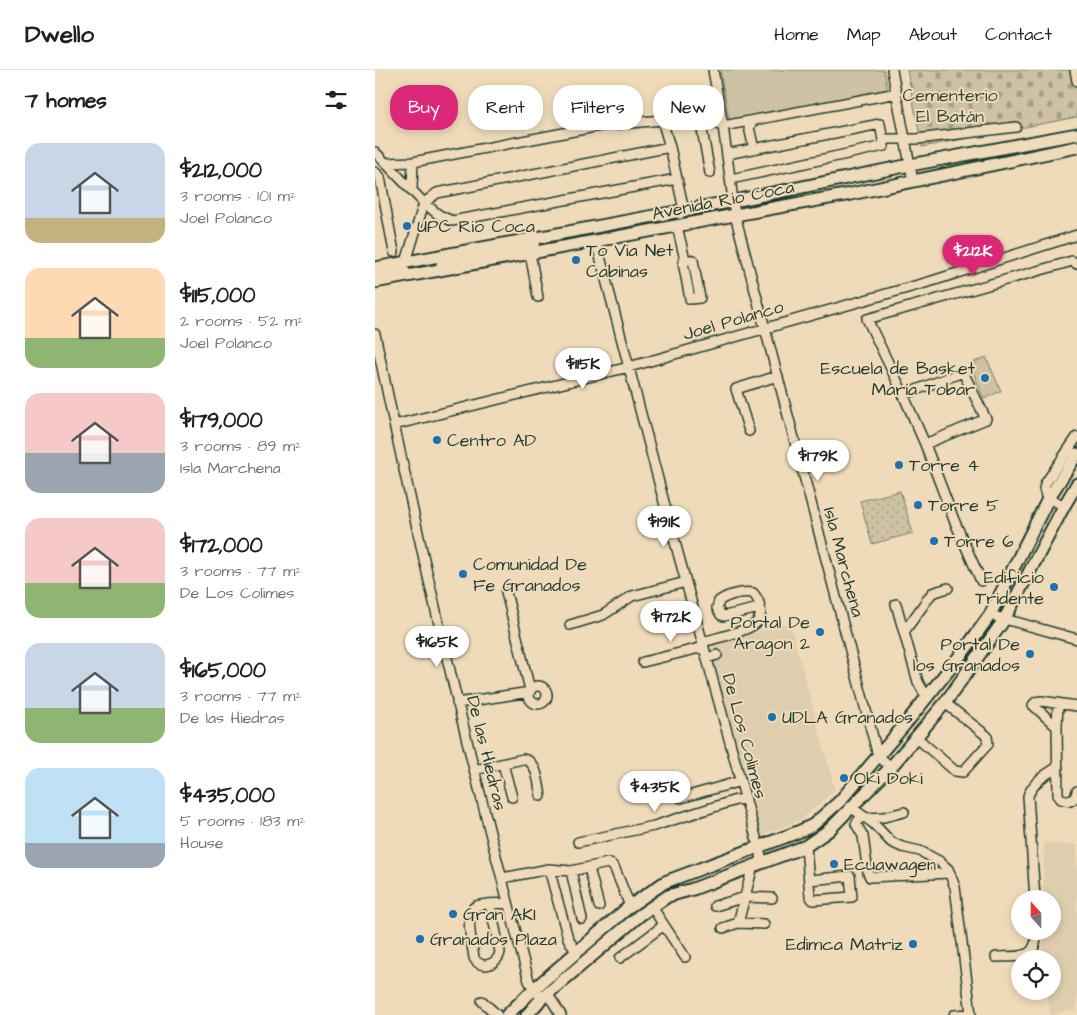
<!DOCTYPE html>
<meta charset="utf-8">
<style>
body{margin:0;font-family:"Architects Daughter",sans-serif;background:#f2f2f2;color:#202124;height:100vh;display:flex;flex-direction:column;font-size:19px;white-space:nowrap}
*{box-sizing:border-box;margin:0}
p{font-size:16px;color:#757577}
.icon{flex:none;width:28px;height:28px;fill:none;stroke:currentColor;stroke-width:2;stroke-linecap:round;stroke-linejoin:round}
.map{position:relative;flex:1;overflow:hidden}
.side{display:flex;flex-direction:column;background:#fff;width:375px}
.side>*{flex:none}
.banner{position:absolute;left:15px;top:15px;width:475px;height:45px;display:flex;gap:10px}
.needle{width:32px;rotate:339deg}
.tools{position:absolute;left:636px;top:820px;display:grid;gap:10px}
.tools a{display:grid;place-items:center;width:50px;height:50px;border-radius:50%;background:#fff;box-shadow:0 2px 8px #0003;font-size:25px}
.price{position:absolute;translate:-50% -42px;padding:0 11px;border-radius:18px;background:#fff;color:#222;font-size:16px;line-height:32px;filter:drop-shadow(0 1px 2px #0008)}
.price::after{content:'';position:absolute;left:50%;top:30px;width:15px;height:11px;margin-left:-8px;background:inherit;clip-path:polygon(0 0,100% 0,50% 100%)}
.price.active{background:#db2777;color:#fff}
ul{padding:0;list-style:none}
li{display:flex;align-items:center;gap:15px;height:125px;padding:0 25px}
li span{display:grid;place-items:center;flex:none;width:140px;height:100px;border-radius:15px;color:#555}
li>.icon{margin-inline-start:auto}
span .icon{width:60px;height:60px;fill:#fffc;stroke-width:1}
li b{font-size:21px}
h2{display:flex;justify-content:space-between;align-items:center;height:60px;padding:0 25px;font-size:21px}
.tag{padding:0 18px;border-radius:20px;background:#fff;box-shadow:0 2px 8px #0003;font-size:18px;line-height:45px}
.tag.active{background:#db2777;color:#fff}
header{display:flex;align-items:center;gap:30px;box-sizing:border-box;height:70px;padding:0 25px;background:#fff;border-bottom:1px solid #e0e0e0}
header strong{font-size:24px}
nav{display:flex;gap:28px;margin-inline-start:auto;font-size:18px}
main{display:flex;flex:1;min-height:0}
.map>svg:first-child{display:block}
.built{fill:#deceae}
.grass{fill:url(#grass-dots);stroke:#76806c}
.cemetery{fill:url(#cemetery-stones);stroke:#76806c}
.park{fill:#cdc2a3;stroke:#76806c}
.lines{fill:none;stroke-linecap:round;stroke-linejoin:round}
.minor-casing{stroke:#1f3d34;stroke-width:12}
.major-casing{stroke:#1f3d34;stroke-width:15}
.minor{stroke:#efdbb9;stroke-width:9}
.major{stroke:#efdbb9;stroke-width:11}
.poi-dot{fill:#1f6fb2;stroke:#efdbb9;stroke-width:2}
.labels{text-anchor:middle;stroke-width:4;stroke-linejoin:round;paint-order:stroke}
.park-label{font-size:18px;fill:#304a3f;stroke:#efdbb9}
.street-label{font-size:18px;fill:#1f3d34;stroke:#efdbb9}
.poi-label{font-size:18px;fill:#1f3d34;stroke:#efdbb9;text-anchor:start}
</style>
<header>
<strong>Dwello</strong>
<nav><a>Home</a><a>Map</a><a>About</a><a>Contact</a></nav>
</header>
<main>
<section class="side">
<h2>7 homes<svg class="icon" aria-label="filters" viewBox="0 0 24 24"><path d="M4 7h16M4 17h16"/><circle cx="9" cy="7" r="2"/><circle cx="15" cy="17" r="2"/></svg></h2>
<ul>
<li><span style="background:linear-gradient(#c9d6e8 75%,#c2b280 0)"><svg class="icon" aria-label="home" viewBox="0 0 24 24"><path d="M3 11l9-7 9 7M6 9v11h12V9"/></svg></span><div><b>$212,000</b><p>3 rooms · 101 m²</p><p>Joel Polanco</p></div></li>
<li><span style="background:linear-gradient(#ffd9b3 70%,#8fb573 0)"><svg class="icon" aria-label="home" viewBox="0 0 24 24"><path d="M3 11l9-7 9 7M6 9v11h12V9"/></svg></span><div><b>$115,000</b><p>2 rooms · 52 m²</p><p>Joel Polanco</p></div></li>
<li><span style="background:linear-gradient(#f6c9c9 60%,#9aa5b1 0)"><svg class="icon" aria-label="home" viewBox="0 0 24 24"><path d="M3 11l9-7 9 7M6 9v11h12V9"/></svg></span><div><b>$179,000</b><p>3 rooms · 89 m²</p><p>Isla Marchena</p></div></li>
<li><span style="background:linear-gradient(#f6c9c9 65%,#8fb573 0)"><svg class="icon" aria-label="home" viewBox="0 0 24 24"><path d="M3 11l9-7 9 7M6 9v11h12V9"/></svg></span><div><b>$172,000</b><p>3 rooms · 77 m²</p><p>De Los Colimes</p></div></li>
<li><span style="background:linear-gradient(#c9d6e8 65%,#8fb573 0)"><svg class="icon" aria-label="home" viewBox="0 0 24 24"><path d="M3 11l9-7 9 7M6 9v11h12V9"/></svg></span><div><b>$165,000</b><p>3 rooms · 77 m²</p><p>De las Hiedras</p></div></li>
<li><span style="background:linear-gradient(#bfe0f5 75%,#9aa5b1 0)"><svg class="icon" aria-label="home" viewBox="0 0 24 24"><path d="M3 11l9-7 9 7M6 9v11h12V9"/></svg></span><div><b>$435,000</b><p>5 rooms · 183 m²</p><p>House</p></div></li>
</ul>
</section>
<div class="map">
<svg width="702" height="945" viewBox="0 0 702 945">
<defs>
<pattern id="grass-dots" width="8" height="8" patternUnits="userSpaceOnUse" patternTransform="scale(1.25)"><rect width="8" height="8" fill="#cdc2a3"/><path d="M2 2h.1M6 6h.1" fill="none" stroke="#a69f86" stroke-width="1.8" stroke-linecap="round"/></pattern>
<pattern id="cemetery-stones" width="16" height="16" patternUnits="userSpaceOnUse" patternTransform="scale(1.25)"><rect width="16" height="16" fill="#cdc2a3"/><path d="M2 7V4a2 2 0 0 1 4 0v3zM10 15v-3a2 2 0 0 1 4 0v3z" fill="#a69f86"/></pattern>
</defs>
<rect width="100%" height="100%" fill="#efdbb9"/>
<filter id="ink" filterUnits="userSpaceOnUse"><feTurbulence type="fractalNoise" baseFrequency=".02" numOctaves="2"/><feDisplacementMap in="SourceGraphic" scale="10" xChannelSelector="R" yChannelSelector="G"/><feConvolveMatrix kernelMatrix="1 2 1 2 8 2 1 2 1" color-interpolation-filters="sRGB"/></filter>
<g filter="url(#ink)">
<path class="built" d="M 415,553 L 460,720 L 427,749 L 385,766 L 333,575 Z
M 669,773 L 702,775 L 702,941 L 692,940 L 680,945 L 675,945 L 672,921 L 678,921 L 678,889 L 667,889 L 668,861 L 678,861 L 678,829 L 668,829 Z"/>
<path class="grass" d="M 525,421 L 538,463 L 497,474 L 485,431 Z"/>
<path class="cemetery" d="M 532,0 L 702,0 L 702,47 L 547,77 Z"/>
<path class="park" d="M 345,0 L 509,0 L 513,21 L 354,50 Z
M 611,287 L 626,321 L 609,329 L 595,294 Z"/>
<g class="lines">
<g class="minor-casing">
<path id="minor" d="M 338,0 L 348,56 L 360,145 L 503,686 L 516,697
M 517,0 L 538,111
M 700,0 L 702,11
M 325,49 L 335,103
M 287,50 L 295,77
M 379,50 L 374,57 L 379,79
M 508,69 L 542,69 L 641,57
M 0,82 L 49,133 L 64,145 L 77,151 L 302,109
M 352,84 L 505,54 L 509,76 L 356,109
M 11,93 L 38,92
M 0,102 L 5,107 L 19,182
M 37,118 L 38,92 L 225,56 L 287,50 L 325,49 L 348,56 L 522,23
M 302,156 L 310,190 L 308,192 L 315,229 L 325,228 L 318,190 L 310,190
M 221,171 L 289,432 L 388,793
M 155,183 L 163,227
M 66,194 L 160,173
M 15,203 L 31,192 L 49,133 L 62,123 L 295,77 L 309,140 L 305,144
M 0,206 L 15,203 L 31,202
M 0,264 C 45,481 96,697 154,911 L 162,923
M 528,325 L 588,302 L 611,349 L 550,374
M 19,355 L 254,297 L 557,211 L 702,165
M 374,361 L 361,319 L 403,306
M 689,436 L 671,426 L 669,419 L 670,414 L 702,367
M 606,511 L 579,450 L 550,374 L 524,315 L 492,249 L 687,194 L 697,191 L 702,194
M 131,522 L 155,620
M 521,534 L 543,612 L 552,628
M 615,545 L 702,569
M 195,555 L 228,545 L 257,526 L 311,512
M 529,562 L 557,523 L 573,518
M 328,572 C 340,568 375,561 382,552 C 386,548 386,542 385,537 C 384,532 382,527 378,523 C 367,521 352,525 344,531 L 342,538 L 346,545 L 349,546 L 385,538
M 332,588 L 342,585
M 268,592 L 329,577
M154 625a9 9 0 1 1 18 0a9 9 0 1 1-18 0Z
M 82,633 L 155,622
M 702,636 L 666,631 L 661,632 L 658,635 L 682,657 L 683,725 L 686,729 L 695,731 L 700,728 L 702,721
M 682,657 L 683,633
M 541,667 L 580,701 L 588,702 L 613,674 L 612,666 L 570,633
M 128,694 L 137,727
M 99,700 L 148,689 C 163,691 163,713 166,726
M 306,728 L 366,711
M 477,738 L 498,753 L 516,772 L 527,777 L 545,781 L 564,791 L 573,799 L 580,817 L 596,944 L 579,945
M 487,746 L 481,754 L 488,766 L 493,803 L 495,807 L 575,803
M 491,748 L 509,747 L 529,742
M 203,772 L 279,756 L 361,730 L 371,729
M 431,776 L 435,826 L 438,830 L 477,827 L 475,806 L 434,810
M 378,796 L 363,853 L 389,854
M 214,798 L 224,836
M 174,799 L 193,868 L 201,882
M 196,801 L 207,849
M 127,808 L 174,799 L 196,801 L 233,793 L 237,795 L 240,799 L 255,836
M 660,829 L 653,726 C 659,711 670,705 683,697
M 115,834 L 125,882 C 123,894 106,901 99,888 C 98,877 88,842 101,836 C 110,833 123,834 133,833
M 340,836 L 370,827 L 397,828
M 277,837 L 310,887
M 348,858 L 363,853
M 621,887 C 643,886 663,891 661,861
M 245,888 L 289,855
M 173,924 L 186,945
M 107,931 L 122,945"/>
</g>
<g class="major-casing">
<path id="major" d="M 0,198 L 359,131 L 535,95 L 702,64
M 0,212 L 360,145 L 476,124 L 702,77
M 132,945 L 159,919 L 255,836 L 290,812 L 423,762 L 438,755 L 465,731 L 532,652 L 592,577 L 615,545 L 673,429 L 702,384
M 152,945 L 166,929 L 265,845 L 293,826 L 318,819 L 431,776 L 454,760 L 516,697 L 570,633 L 629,550 L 689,436 L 702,414"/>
</g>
<use href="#minor" class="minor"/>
<use href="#major" class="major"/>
</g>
</g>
<g class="poi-dot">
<circle cx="32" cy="156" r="5"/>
<circle cx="201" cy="190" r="5"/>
<circle cx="610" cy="308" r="5"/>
<circle cx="62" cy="370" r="5"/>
<circle cx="524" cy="395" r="5"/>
<circle cx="543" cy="435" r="5"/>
<circle cx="559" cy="471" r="5"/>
<circle cx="88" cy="504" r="5"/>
<circle cx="679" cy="517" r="5"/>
<circle cx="445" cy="562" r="5"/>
<circle cx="655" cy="584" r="5"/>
<circle cx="397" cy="647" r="5"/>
<circle cx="469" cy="708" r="5"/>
<circle cx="459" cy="794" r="5"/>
<circle cx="78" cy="844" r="5"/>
<circle cx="45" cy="869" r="5"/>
<circle cx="538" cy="874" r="5"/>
</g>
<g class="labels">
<g class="park-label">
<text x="575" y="31">Cementerio<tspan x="575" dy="21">El Batán</tspan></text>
</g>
<g class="street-label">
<text transform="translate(348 130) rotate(-11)" y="6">Avenida Río Coca</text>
<text transform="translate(358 250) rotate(-16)" y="6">Joel Polanco</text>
<text transform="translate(469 492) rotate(75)" y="6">Isla Marchena</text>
<text transform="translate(370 666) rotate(75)" y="6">De Los Colimes</text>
<text transform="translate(112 683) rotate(76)" y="6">De las Hiedras</text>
</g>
<g class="poi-label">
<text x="42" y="162">UPC Rio Coca</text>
<text x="211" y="186">To Via Net<tspan x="211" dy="21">Cabinas</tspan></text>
<text x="600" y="304" text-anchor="end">Escuela de Basket<tspan x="600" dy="21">María Tobar</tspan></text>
<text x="72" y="376">Centro AD</text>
<text x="534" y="401">Torre 4</text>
<text x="553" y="441">Torre 5</text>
<text x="569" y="477">Torre 6</text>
<text x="98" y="500">Comunidad De<tspan x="98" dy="21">Fe Granados</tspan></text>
<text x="669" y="513" text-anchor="end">Edificio<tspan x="669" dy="21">Tridente</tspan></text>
<text x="435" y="558" text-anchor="end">Portal De<tspan x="435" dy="21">Aragon 2</tspan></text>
<text x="645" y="580" text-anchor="end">Portal De<tspan x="645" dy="21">los Granados</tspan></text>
<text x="407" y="653">UDLA Granados</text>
<text x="479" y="714">Oki Doki</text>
<text x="469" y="800">Ecuawagen</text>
<text x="88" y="850">Gran AKI</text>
<text x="55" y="875">Granados Plaza</text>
<text x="528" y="880" text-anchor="end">Edimca Matriz</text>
</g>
</g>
</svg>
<div class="tools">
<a><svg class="needle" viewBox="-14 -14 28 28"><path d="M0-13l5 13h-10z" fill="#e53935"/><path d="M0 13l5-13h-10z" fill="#757577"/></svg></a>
<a><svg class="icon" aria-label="locate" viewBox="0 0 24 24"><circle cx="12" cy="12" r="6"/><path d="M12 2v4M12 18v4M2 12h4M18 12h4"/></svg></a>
</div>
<b class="price active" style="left:598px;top:207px">$212K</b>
<b class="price" style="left:208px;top:320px">$115K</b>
<b class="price" style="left:443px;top:412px">$179K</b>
<b class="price" style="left:289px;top:478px">$191K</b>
<b class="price" style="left:296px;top:573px">$172K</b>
<b class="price" style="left:62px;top:598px">$165K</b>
<b class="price" style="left:280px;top:743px">$435K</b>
<div class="banner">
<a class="tag active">Buy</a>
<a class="tag">Rent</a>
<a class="tag">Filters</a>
<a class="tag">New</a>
</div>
</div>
</main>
